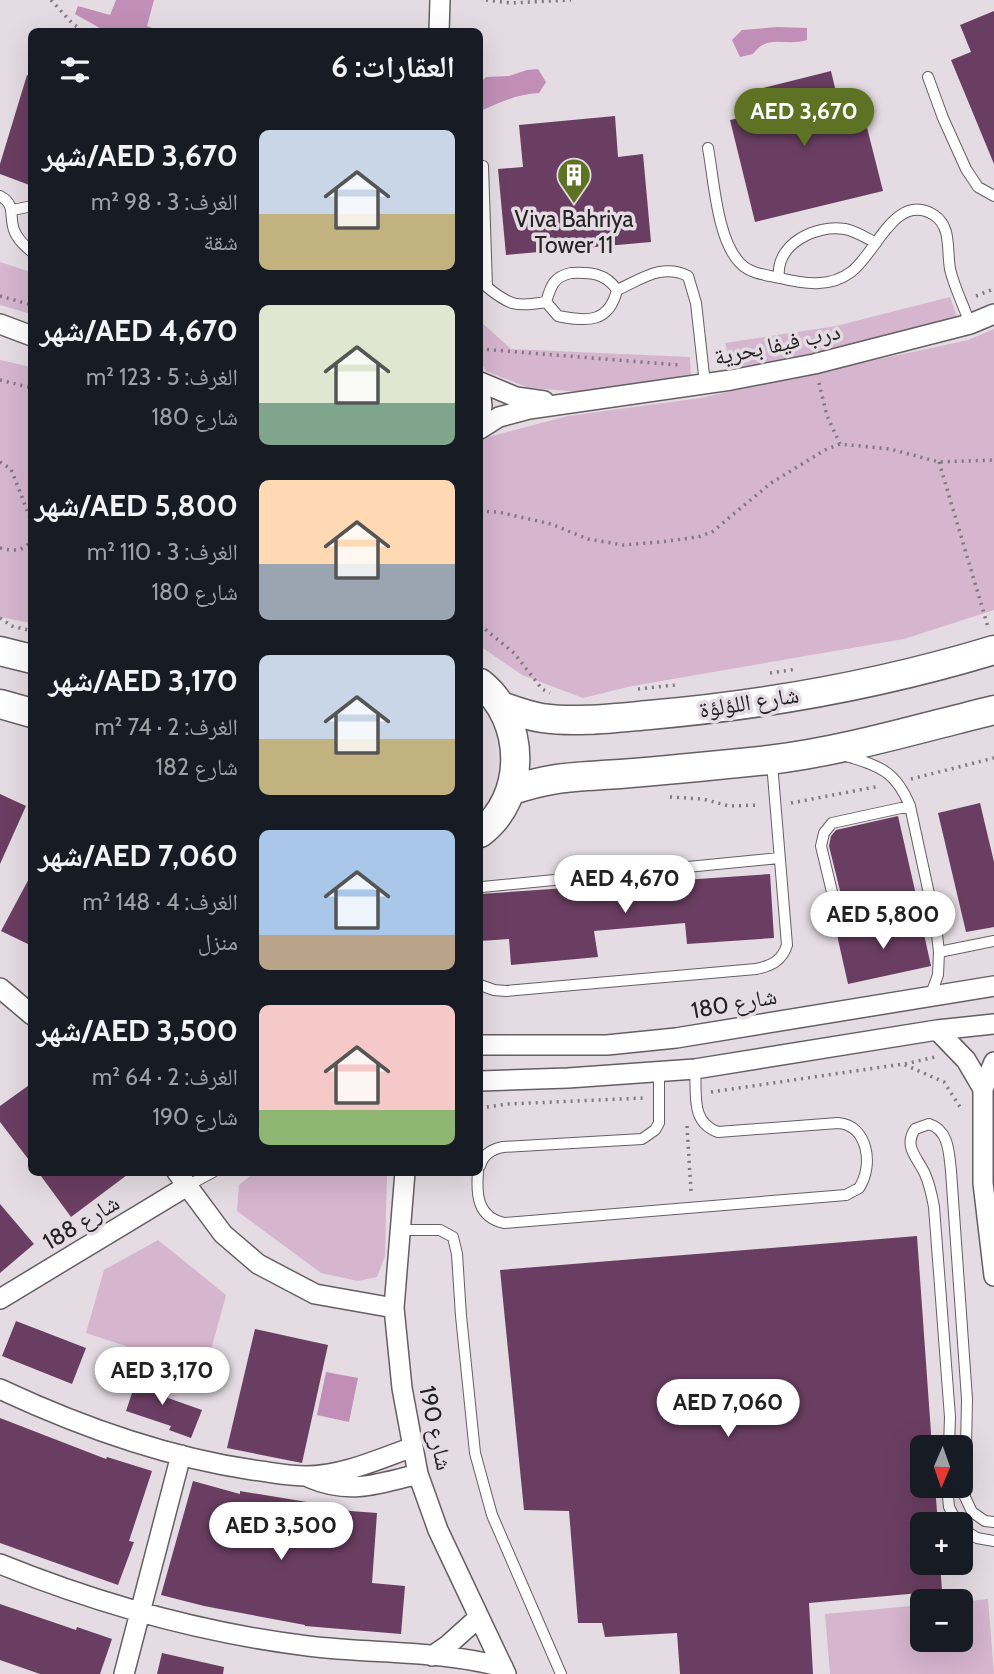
<!DOCTYPE html>
<html lang="ar">
<meta charset="utf-8">
<style>
body{margin:0;font-family:Cabin,"Noto Naskh Arabic",sans-serif;background:#20242c;color:#f1f3f6;direction:rtl;height:100vh;display:flex;flex-direction:column;font-size:26px;white-space:nowrap}
*{box-sizing:border-box;margin:0}
p{font-size:23px;color:#9ea1a6}
.icon{flex:none;width:38px;height:38px;fill:none;stroke:currentColor;stroke-width:2;stroke-linecap:round;stroke-linejoin:round}
.map{position:relative;flex:1;overflow:hidden;direction:ltr}
.details{position:absolute;left:28px;top:28px;width:455px;height:1148px;display:flex;flex-direction:column;background:#171b24;border-radius:10px;box-shadow:0 7px 28px #0002;direction:rtl}
.details>*{flex:none}
.needle{width:46px;rotate:182deg}
.tools{position:absolute;left:910px;top:1435px;display:grid;gap:14px}
.tools a{display:grid;place-items:center;width:63px;height:63px;border-radius:10px;background:#171b24;box-shadow:0 7px 28px #0002;font-size:35px}
.price{position:absolute;translate:-50% -60px;padding:0 16px;border-radius:24px;background:#fff;color:#222;font-size:23px;line-height:46px;filter:drop-shadow(0 2px 4px #0008)}
.price::after{content:'';position:absolute;left:50%;top:42px;width:21px;height:16px;margin-left:-10px;background:inherit;clip-path:polygon(0 0,100% 0,50% 100%)}
.price.current{background:#5d7323;color:#fff}
ul{padding:0;list-style:none}
li{display:flex;align-items:center;gap:21px;height:175px;padding:0 28px}
li span{display:grid;place-items:center;flex:none;width:196px;height:140px;border-radius:10px;color:#555}
li>.icon{margin-inline-start:auto}
span .icon{width:84px;height:84px;fill:#fffc;stroke-width:1}
li b{font-size:30px}
h2{display:flex;justify-content:space-between;align-items:center;height:84px;padding:0 28px;font-size:30px}
.map>svg:first-child{display:block}
.green{fill:#d6b5cf}
.water{fill:#c18eb7}
.building{fill:#6a3e62}
.lines{fill:none;stroke-linecap:round;stroke-linejoin:round}
.lane-casing{stroke:#655e63;stroke-width:12}
.street-casing{stroke:#655e63;stroke-width:22}
.secondary-casing{stroke:#655e63;stroke-width:31}
.path{stroke:#7f797d;stroke-width:3.5;stroke-dasharray:2 5;stroke-linecap:butt}
.lane{stroke:#fff;stroke-width:10}
.street{stroke:#fff;stroke-width:19}
.secondary{stroke:#fff;stroke-width:28}
.labels{text-anchor:middle;stroke-width:7;stroke-linejoin:round;paint-order:stroke}
.poi-label{font-size:23px;fill:#252224;stroke:#e4dce2}
.street-label{font-size:23px;fill:#252224;stroke:#e4dce2}
</style>
<div class="map">
<svg width="994" height="1674" viewBox="0 0 994 1674">
<rect width="100%" height="100%" fill="#e4dce2"/>
<path class="green" d="M 0,262 L 31,272 L 31,314 L 0,305 Z
M 950,297 L 959,322 L 732,370 L 725,343 L 836,326 Z
M 480,321 L 511,349 L 690,357 L 691,380 L 583,392 L 529,388 L 486,371 L 480,360 Z
M 994,329 L 994,610 L 904,639 L 632,686 L 583,698 L 522,675 L 480,646 L 481,439 L 568,416 L 700,398 L 968,340 Z
M 0,360 L 31,367 L 31,623 L 0,617 Z
M 255,1172 L 387,1173 L 385,1256 L 377,1277 L 358,1281 L 321,1273 L 237,1211 L 239,1185 Z
M 158,1240 L 226,1295 L 205,1372 L 86,1333 L 104,1270 Z
M 988,1599 L 994,1674 L 830,1674 L 825,1614 L 922,1605 L 922,1640 L 961,1640 L 961,1602 Z"/>
<path class="water" d="M 116,0 L 154,0 L 147,26 L 160,31 L 105,31 L 75,14 L 78,6 L 110,15 Z
M 778,27 L 807,28 L 807,40 C 785,47 768,33 753,54 L 740,57 L 732,40 L 742,30 Z
M 538,69 L 546,82 L 539,93 C 516,94 500,103 480,111 L 480,83 L 486,77 L 509,76 L 527,70 Z
M 326,1372 L 358,1378 L 349,1422 L 317,1415 Z"/>
<path class="building" d="M 994,11 L 994,164 L 951,60 L 971,52 L 960,25 Z
M 831,71 L 839,105 L 860,100 L 883,191 L 755,222 L 730,120 L 753,115 L 747,92 Z
M 27,75 L 32,76 L 32,186 L 0,174 L 0,164 Z
M 615,116 L 618,157 L 643,154 L 651,242 L 506,255 L 498,169 L 523,167 L 519,125 Z
M 0,794 L 26,806 L 0,864 Z
M 980,803 L 994,862 L 994,927 L 966,932 L 938,813 Z
M 898,816 L 919,908 L 904,909 L 864,917 L 846,915 L 829,846 L 831,836 L 836,830 Z
M 32,873 L 32,946 L 1,931 Z
M 770,874 L 774,938 L 687,944 L 685,923 L 594,931 L 598,957 L 511,965 L 509,939 L 480,941 L 480,894 Z
M 906,923 L 922,925 L 931,966 L 848,984 L 835,926 L 853,932 Z
M 32,1083 L 32,1164 L 0,1122 L 0,1106 Z
M 38,1172 L 131,1172 L 71,1217 Z
M 0,1204 L 34,1244 L 0,1273 Z
M 917,1236 L 932,1447 L 922,1447 L 922,1486 L 935,1486 L 938,1524 L 922,1524 L 922,1563 L 940,1563 L 942,1591 L 809,1603 L 813,1674 L 680,1674 L 677,1633 L 605,1637 L 602,1623 L 578,1623 L 569,1511 L 524,1510 L 500,1270 Z
M 16,1321 L 86,1348 L 72,1384 L 2,1356 Z
M 255,1329 L 328,1345 L 302,1463 L 227,1448 Z
M 138,1375 L 172,1387 L 168,1398 L 202,1410 L 191,1438 L 169,1430 L 171,1426 L 126,1411 Z
M 0,1418 L 106,1459 L 107,1457 L 152,1471 L 129,1541 L 134,1542 L 118,1585 L 0,1543 Z
M 193,1481 L 240,1494 L 240,1491 L 325,1505 L 324,1509 L 377,1513 L 372,1583 L 405,1586 L 401,1634 L 305,1626 L 305,1625 L 204,1606 L 161,1595 Z
M 0,1604 L 76,1630 L 77,1627 L 112,1639 L 100,1674 L 40,1674 L 0,1660 Z
M 162,1653 L 224,1667 L 223,1674 L 157,1674 Z"/>
<g class="lines">
<g class="lane-casing">
<path id="lane" d="M 928,77 L 943,118 L 966,169 L 978,187 L 994,196
M 708,148 C 714,180 717,241 741,264 C 751,274 767,275 780,278 C 804,284 830,288 851,272 C 876,254 895,191 934,215 C 940,219 944,225 946,232 C 949,244 948,257 950,269 C 954,287 964,306 970,324
M 483,166 L 487,287 C 510,306 517,307 546,302
M 0,196 C 16,204 9,216 14,230 C 17,239 25,246 32,252
M 13,210 L 32,206
M 571,273 C 590,272 606,273 617,290 C 609,323 587,322 558,316 L 546,302 C 551,286 553,277 571,273 Z
M 779,278 C 775,244 816,224 845,229 C 856,231 866,238 876,243
M 617,290 C 642,279 662,263 688,276 L 696,303 L 705,384
M 843,755 C 878,766 895,769 910,806 L 936,926 L 939,952 L 938,975 L 931,994
M 910,806 L 832,823 L 824,833 L 821,846 L 838,917 L 841,922 C 870,935 916,898 936,926
M 482,887 L 779,858
M 939,952 L 994,941
M 480,985 L 494,990 L 506,991 L 756,969 C 771,966 782,961 787,945 L 772,763
M 480,1166 C 483,1155 492,1149 503,1147 L 642,1139 L 655,1130 L 659,1123 L 659,1073
M 478,1172 C 476,1196 478,1217 504,1223 L 846,1195 L 859,1188 C 874,1166 868,1125 838,1123 L 718,1132 C 690,1122 697,1094 695,1069
M 187,1186 L 213,1172
M 400,1230 L 440,1230 L 453,1237 L 457,1254 L 461,1316 L 475,1453 L 492,1515 L 561,1674
M 949,1447 L 950,1417 L 934,1207 C 932,1196 930,1185 925,1174 C 918,1158 903,1147 915,1129 L 929,1124 C 949,1130 949,1153 951,1171 L 967,1399 L 965,1497 L 972,1512 L 985,1521 L 994,1522
M 947,1486 L 949,1507 L 958,1524
M 961,1528 L 977,1538 L 994,1541"/>
</g>
<g class="street-casing">
<path id="street" d="M 439,32 L 440,0
M 0,324 L 32,336
M 480,382 L 516,397 L 544,401
M 480,390 L 482,406 L 480,421
M 480,429 L 499,417 L 529,409 L 731,380 L 814,364 L 970,324 L 994,314
M 0,988 L 32,1015
M 937,1030 L 966,1060 L 983,1089
M 480,1045 L 607,1045 L 676,1038 L 994,986
M 994,1062 L 983,1089 L 983,1183 L 994,1276
M 480,1081 L 568,1078 L 695,1069 L 937,1030 L 994,1024
M 177,1172 L 223,1234 L 258,1264 L 315,1294 L 394,1308
M 405,1172 L 394,1308 L 402,1388 L 418,1474 L 438,1530 L 506,1674
M 0,1299 L 187,1186
M 0,1389 C 79,1426 166,1457 253,1470 C 270,1472 288,1476 306,1476 C 342,1476 379,1459 413,1447
M 310,1478 C 350,1495 379,1484 418,1474
M 0,1564 C 99,1604 202,1633 308,1646 C 372,1654 440,1650 503,1667
M 432,1656 L 448,1645 L 478,1618
M 124,1674 L 181,1455"/>
</g>
<g class="secondary-casing">
<path id="secondary" d="M 0,651 L 32,659
M 480,683 C 526,719 528,797 480,833
M 0,704 L 32,713
M 501,706 C 515,711 528,716 542,718 C 576,723 615,718 649,715 C 765,705 882,684 994,650
M 510,791 C 552,776 576,777 620,774 C 670,770 720,765 769,760 C 845,751 920,728 994,710"/>
</g>
<path class="path" d="M 51,0 L 72,23 L 84,32
M 486,0 L 511,3 L 571,0
M 0,296 L 32,305
M 976,296 L 994,289
M 480,349 L 679,365
M 0,380 L 32,388
M 819,383 L 827,416 L 840,444
M 0,462 L 11,469 L 32,523
M 939,462 L 988,627
M 480,511 L 498,512 L 551,524 L 588,539 L 623,545 L 660,542 L 698,537 L 712,532 L 771,483 L 825,450 L 840,444 L 890,449 L 939,462 L 994,460
M 0,548 C 13,551 23,552 32,540
M 0,618 L 12,626 L 32,631
M 480,625 L 514,653 L 542,689 L 550,693
M 770,673 L 797,669
M 638,689 L 676,685
M 911,779 L 994,758
M 670,797 L 703,799 L 729,806 L 759,805
M 791,803 L 880,786
M 905,1064 L 935,1057
M 711,1092 L 903,1064 L 944,1082 L 962,1110
M 480,1108 L 508,1104 L 644,1098
M 687,1126 L 691,1191"/>
<use href="#lane" class="lane"/>
<use href="#street" class="street"/>
<use href="#secondary" class="secondary"/>
</g>
<defs>
<g id="building-pin" transform="scale(1.75)"><path d="M0 17L-7.5 6A9.5 9.5 0 1 1 7.5 6Z" fill="#5d7323" stroke="#e4dce2"/><path d="M-4-6H4V6H1V3H-1V6H-4ZM-2.5-4.3h1.7v1.8h-1.7ZM.8-4.3h1.7v1.8H.8ZM-2.5-1h1.7V.8h-1.7ZM.8-1h1.7V.8H.8Z" fill="#fff"/></g>
</defs>
<g fill-rule="evenodd">
<use href="#building-pin" x="574" y="175"/>
</g>
<g class="labels">
<g class="poi-label">
<text x="574" y="227">Viva Bahriya<tspan x="574" dy="26">Tower 11</tspan></text>
</g>
<g class="street-label">
<text transform="translate(777 344) rotate(-12)" y="8">درب فيفا بحرية</text>
<text transform="translate(749 702) rotate(-9)" y="8">شارع اللؤلؤة</text>
<text transform="translate(734 1003) rotate(-10)" y="8">شارع 180</text>
<text transform="translate(81 1222) rotate(-31)" y="8">شارع 188</text>
<text transform="translate(436 1428) rotate(78)" y="8">شارع 190</text>
</g>
</g>
</svg>
<div class="tools">
<a><svg class="needle" viewBox="-14 -14 28 28"><path d="M0-13l5 13h-10z" fill="#e53935"/><path d="M0 13l5-13h-10z" fill="#9ea1a6"/></svg></a>
<a>+</a>
<a>−</a>
</div>
<b class="price current" style="left:804px;top:148px">AED 3,670</b>
<b class="price" style="left:625px;top:915px">AED 4,670</b>
<b class="price" style="left:883px;top:951px">AED 5,800</b>
<b class="price" style="left:162px;top:1407px">AED 3,170</b>
<b class="price" style="left:728px;top:1439px">AED 7,060</b>
<b class="price" style="left:281px;top:1562px">AED 3,500</b>
<section class="details">
<h2>العقارات: 6<svg class="icon" aria-label="filters" viewBox="0 0 24 24"><path d="M4 7h16M4 17h16"/><circle cx="9" cy="7" r="2"/><circle cx="15" cy="17" r="2"/></svg></h2>
<ul>
<li><span style="background:linear-gradient(#c9d6e8 60%,#c2b280 0)"><svg class="icon" aria-label="home" viewBox="0 0 24 24"><path d="M3 11l9-7 9 7M6 9v11h12V9"/></svg></span><div><b>AED 3,670/شهر</b><p>الغرف: 3 · 98 m²</p><p>شقة</p></div></li>
<li><span style="background:linear-gradient(#dfe7d0 70%,#7fa58c 0)"><svg class="icon" aria-label="home" viewBox="0 0 24 24"><path d="M3 11l9-7 9 7M6 9v11h12V9"/></svg></span><div><b>AED 4,670/شهر</b><p>الغرف: 5 · 123 m²</p><p>شارع 180</p></div></li>
<li><span style="background:linear-gradient(#ffd9b3 60%,#9aa5b1 0)"><svg class="icon" aria-label="home" viewBox="0 0 24 24"><path d="M3 11l9-7 9 7M6 9v11h12V9"/></svg></span><div><b>AED 5,800/شهر</b><p>الغرف: 3 · 110 m²</p><p>شارع 180</p></div></li>
<li><span style="background:linear-gradient(#c9d6e8 60%,#c2b280 0)"><svg class="icon" aria-label="home" viewBox="0 0 24 24"><path d="M3 11l9-7 9 7M6 9v11h12V9"/></svg></span><div><b>AED 3,170/شهر</b><p>الغرف: 2 · 74 m²</p><p>شارع 182</p></div></li>
<li><span style="background:linear-gradient(#a9c7e8 75%,#b9a48a 0)"><svg class="icon" aria-label="home" viewBox="0 0 24 24"><path d="M3 11l9-7 9 7M6 9v11h12V9"/></svg></span><div><b>AED 7,060/شهر</b><p>الغرف: 4 · 148 m²</p><p>منزل</p></div></li>
<li><span style="background:linear-gradient(#f6c9c9 75%,#8fb573 0)"><svg class="icon" aria-label="home" viewBox="0 0 24 24"><path d="M3 11l9-7 9 7M6 9v11h12V9"/></svg></span><div><b>AED 3,500/شهر</b><p>الغرف: 2 · 64 m²</p><p>شارع 190</p></div></li>
</ul>
</section>
</div>
